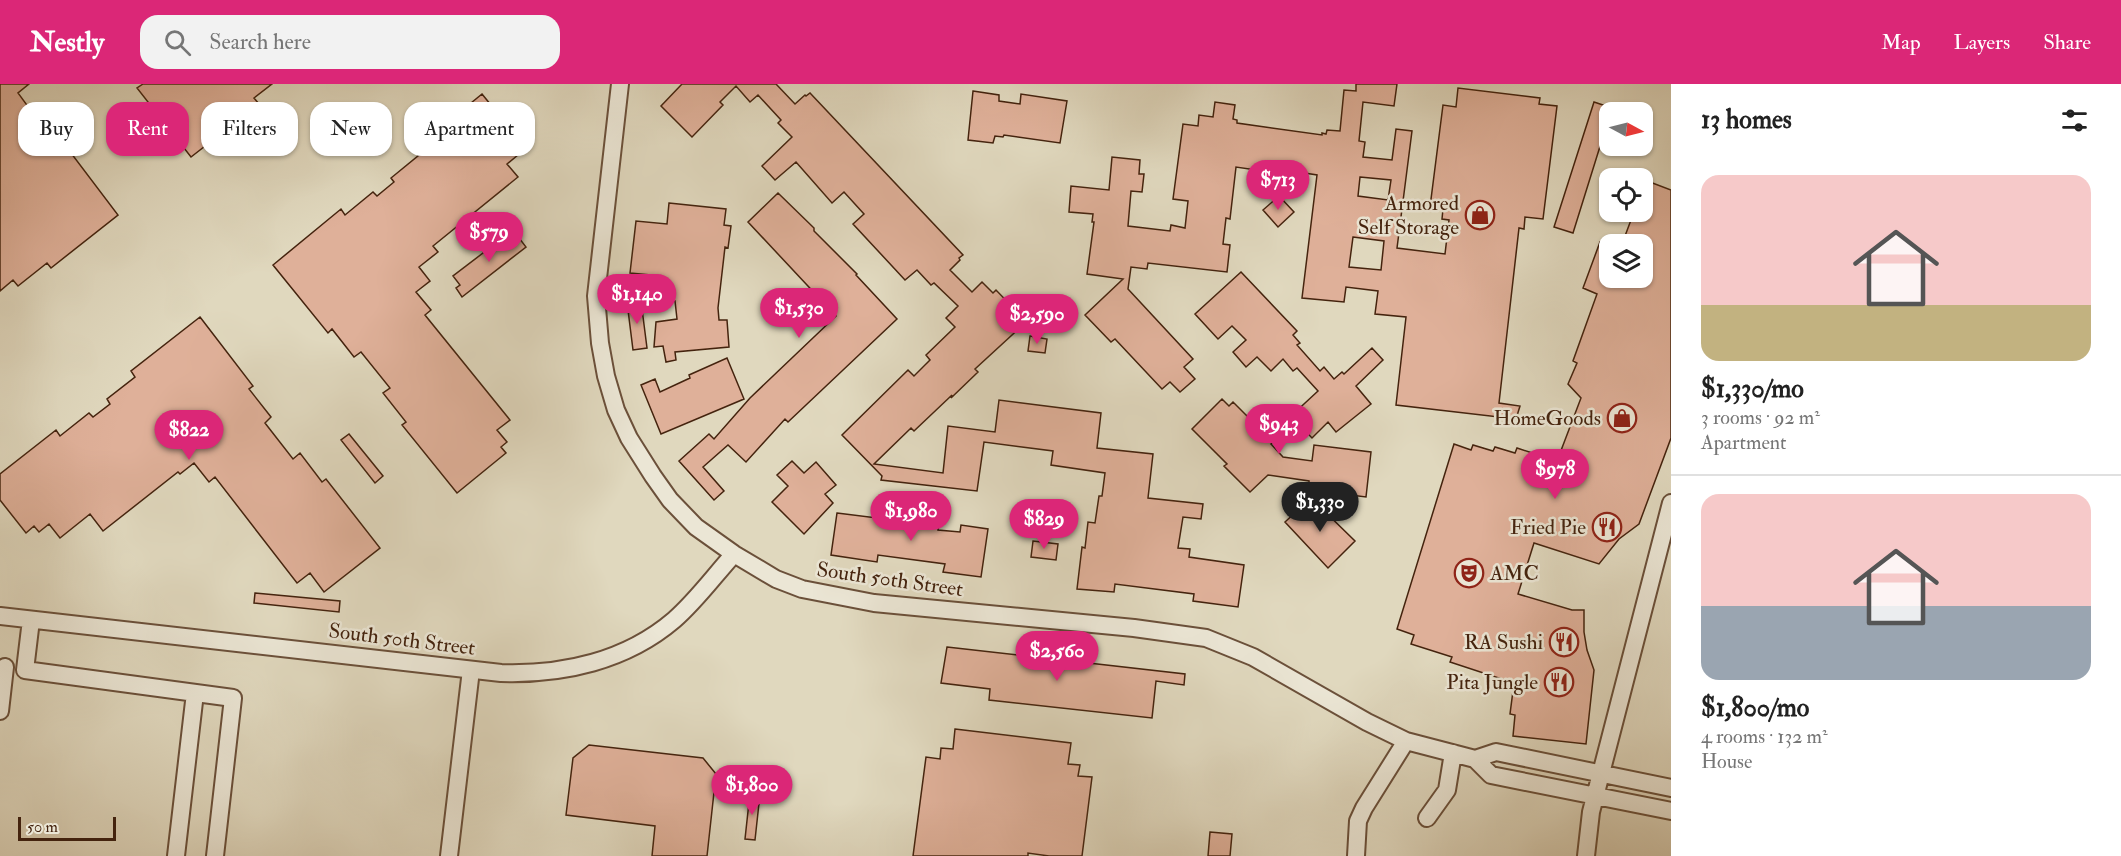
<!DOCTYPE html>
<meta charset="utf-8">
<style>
body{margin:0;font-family:"IM FELL Double Pica",serif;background:#f2f2f2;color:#222;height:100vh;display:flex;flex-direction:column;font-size:22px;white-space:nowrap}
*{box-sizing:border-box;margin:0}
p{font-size:20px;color:#767676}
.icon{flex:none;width:33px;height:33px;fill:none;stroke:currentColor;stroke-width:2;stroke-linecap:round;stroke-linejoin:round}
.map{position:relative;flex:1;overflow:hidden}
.panel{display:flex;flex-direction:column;background:#fff;width:450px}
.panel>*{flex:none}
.guide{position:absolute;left:18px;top:18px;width:570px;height:54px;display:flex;gap:12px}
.needle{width:39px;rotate:97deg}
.controls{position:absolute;left:1599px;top:18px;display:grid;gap:12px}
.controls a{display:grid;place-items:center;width:54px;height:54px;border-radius:12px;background:#fff;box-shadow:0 2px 4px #0004;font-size:30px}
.scale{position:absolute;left:18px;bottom:15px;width:98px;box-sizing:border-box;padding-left:6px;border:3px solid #44230e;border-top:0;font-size:16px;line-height:21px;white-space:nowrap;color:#44230e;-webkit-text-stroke:4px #ebe6d5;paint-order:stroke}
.price{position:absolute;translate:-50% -51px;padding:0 14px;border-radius:21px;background:#db2777;color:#fff;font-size:20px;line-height:39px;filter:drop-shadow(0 2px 3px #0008)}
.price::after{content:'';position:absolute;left:50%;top:36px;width:18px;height:14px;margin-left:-9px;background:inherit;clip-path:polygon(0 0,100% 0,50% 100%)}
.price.active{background:#222;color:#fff}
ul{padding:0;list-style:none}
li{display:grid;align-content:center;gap:12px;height:318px;padding:0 30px}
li+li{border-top:2px solid #e0e0e0}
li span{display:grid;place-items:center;height:186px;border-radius:18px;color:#555}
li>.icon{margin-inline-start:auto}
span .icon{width:108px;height:108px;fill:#fffc;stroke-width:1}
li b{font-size:26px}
h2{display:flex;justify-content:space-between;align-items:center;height:72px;padding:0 30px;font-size:26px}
.pill{padding:0 21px;border-radius:18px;background:#fff;box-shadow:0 2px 4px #0004;font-size:21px;line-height:54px}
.pill.active{background:#db2777;color:#fff}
header{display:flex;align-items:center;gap:36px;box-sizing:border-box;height:84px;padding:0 30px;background:#db2777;color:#fff}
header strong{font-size:28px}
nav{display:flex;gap:33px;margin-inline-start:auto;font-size:21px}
.search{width:420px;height:54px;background:#f2f2f2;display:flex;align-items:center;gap:15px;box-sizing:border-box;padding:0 21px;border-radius:18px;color:#767676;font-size:22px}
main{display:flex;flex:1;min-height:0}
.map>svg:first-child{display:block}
.building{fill:#dfb099;stroke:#44230e;stroke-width:1.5;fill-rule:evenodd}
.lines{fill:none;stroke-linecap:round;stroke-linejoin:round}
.minor-casing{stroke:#6b503a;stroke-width:20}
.minor{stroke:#ebe6d5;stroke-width:16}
.labels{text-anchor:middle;stroke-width:5;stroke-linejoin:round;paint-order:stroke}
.poi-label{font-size:21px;fill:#44230e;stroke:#ebe6d5;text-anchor:end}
.street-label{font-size:21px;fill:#44230e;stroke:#ebe6d5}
</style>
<header>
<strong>Nestly</strong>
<div class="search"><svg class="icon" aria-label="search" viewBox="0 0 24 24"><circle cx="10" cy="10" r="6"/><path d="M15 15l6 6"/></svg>Search here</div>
<nav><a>Map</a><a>Layers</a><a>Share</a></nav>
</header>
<main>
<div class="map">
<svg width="1671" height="772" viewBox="0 0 1671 772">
<rect width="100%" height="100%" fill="#e0d8be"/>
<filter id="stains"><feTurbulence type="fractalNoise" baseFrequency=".00333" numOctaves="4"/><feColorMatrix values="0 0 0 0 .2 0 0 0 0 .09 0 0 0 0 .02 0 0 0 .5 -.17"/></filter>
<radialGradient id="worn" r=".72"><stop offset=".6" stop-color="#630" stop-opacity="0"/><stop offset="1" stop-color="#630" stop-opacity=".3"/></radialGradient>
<path class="building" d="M 0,0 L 29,0 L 18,9 L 32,28 L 27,32 L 39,48 L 45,44 L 60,65 L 65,61 L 118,131 L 51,184 L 47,179 L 18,202 L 13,196 L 0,207 Z
M 143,0 L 272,0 L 254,14 L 259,20 L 191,73 L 137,4 Z
M 682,0 L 776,0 L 795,20 L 805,11 L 806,12 L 810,9 L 963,171 L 959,174 L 960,176 L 950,186 L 972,208 L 982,198 L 993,209 L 996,206 L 1024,235 L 1024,240 L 975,285 L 978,288 L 951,314 L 952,311 L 914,347 L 911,344 L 874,380 L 943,389 L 948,342 L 995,348 L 999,316 L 1101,329 L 1097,364 L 1153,370 L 1148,414 L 1203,420 L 1201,435 L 1183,433 L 1178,464 L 1190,465 L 1189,473 L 1244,481 L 1238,523 L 1193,517 L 1194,510 L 1115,500 L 1114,508 L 1077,505 L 1082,463 L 1085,464 L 1088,438 L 1095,439 L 1099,412 L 1102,412 L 1105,389 L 1051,381 L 1053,367 L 984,358 L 977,407 L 881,396 L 882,392 L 842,351 L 908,286 L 914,292 L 930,276 L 926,271 L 955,243 L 946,234 L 958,222 L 934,199 L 931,201 L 917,186 L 905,196 L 853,140 L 864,130 L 844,108 L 832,119 L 796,78 L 775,96 L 762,82 L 792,53 L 778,39 L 781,36 L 758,11 L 750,18 L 736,2 L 720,18 L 723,21 L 692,53 L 661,22 Z
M 1356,0 L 1397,0 L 1394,22 L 1363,18 L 1359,57 L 1365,58 L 1363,73 L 1392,76 L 1396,45 L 1412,47 L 1397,164 L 1445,170 L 1449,136 L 1442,135 L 1443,125 L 1430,123 L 1443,21 L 1456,23 L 1458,4 L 1540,14 L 1539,20 L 1557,22 L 1543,135 L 1525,133 L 1524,145 L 1519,144 L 1499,319 L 1520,322 L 1516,335 L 1396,321 L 1406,233 L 1375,230 L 1378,207 L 1346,203 L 1344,218 L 1302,214 L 1317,91 L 1292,87 L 1291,91 L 1236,83 L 1230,135 L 1226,134 L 1223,160 L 1230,161 L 1227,188 L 1148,179 L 1147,185 L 1131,183 L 1128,205 L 1193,275 L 1184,283 L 1195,295 L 1180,308 L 1170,298 L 1162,305 L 1115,255 L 1111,258 L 1085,231 L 1123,195 L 1087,190 L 1094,138 L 1092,138 L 1093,130 L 1069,128 L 1071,102 L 1109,106 L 1112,73 L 1140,76 L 1139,90 L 1144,90 L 1142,108 L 1131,107 L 1128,142 L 1170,147 L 1171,141 L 1185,144 L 1188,117 L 1173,115 L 1183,40 L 1198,42 L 1199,31 L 1213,33 L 1215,18 L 1235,21 L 1233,35 L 1237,36 L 1237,39 L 1322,51 L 1322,49 L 1326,50 L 1327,46 L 1340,47 L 1344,6 L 1356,7 ZM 1360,93 L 1391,96 L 1388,116 L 1358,112 ZM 1353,153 L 1384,157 L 1381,186 L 1349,183 Z
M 973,7 L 999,11 L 999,17 L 1020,20 L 1021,10 L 1067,17 L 1060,59 L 1004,51 L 1003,53 L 995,52 L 993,59 L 968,56 Z
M 482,10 L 521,58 L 513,65 L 518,71 L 507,80 L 518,93 L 433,162 L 438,168 L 419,183 L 430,197 L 416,208 L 431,226 L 425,231 L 510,336 L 497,346 L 507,358 L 501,363 L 506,369 L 457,409 L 402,341 L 406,338 L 383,309 L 390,304 L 361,268 L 354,273 L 332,245 L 328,249 L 273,181 L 341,125 L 345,131 L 373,108 L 377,112 L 394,98 L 391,94 L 419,71 L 415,65 Z
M 1594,18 L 1612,24 L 1573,149 L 1554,143 Z
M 1642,95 L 1671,106 L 1671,354 L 1639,440 L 1619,455 L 1599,480 L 1534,459 L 1518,510 L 1572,526 L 1584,526 L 1584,548 L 1587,566 L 1594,586 L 1586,660 L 1513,652 L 1515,631 L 1510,630 L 1514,599 L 1450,578 L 1452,573 L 1411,560 L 1414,551 L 1397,545 L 1454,360 L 1471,366 L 1473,361 L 1493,367 L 1495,363 L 1515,369 L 1517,364 L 1557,377 L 1581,314 L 1568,300 L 1577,279 L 1573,277 L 1597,210 L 1583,204 L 1600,158 L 1610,162 L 1610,194 L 1642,194 L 1642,160 L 1622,160 L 1634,128 L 1642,128 Z
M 778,109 L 814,144 L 814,147 L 857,190 L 856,191 L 897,235 L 788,338 L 785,335 L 746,378 L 728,361 L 703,383 L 724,407 L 714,416 L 679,377 L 709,350 L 714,355 L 750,314 L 836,232 L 748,138 Z
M 1279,112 L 1294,128 L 1278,143 L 1263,126 Z
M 669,119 L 726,125 L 724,141 L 731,142 L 728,164 L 725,163 L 718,224 L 719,236 L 727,236 L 729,263 L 675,268 L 676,276 L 666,278 L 663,262 L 654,263 L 656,238 L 677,235 L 675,217 L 659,215 L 661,192 L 630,189 L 636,137 L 667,140 Z
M 513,146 L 526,163 L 462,213 L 456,204 L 460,201 L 453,192 Z
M 1241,188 L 1297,247 L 1293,251 L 1300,259 L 1297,261 L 1320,287 L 1324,283 L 1334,295 L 1342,288 L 1344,290 L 1372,264 L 1383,276 L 1356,302 L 1371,320 L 1336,348 L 1328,338 L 1312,354 L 1291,332 L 1318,307 L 1297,284 L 1293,287 L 1283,275 L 1271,287 L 1257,273 L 1246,283 L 1233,268 L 1246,256 L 1232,242 L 1218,255 L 1195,230 Z
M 641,217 L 647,264 L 633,266 L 627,218 Z
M 200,233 L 253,302 L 249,305 L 271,333 L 265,339 L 293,375 L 300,369 L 322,398 L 326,395 L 380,464 L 324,508 L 310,489 L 297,499 L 215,393 L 209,398 L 194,379 L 180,390 L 178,388 L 103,447 L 90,430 L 60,454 L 49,440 L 39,448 L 34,442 L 26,449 L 0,416 L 0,390 L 56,346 L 60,352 L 89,329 L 93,333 L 110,320 L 107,315 L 135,293 L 131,287 Z
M 1030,252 L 1047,255 L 1045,269 L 1028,267 Z
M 727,274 L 744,315 L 661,350 L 641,301 L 655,295 L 660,308 L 690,294 L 689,291 Z
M 1222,315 L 1229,322 L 1233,318 L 1259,344 L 1270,334 L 1283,348 L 1271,360 L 1283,373 L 1312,377 L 1314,361 L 1371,368 L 1366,413 L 1318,407 L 1319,405 L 1309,404 L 1309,397 L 1268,391 L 1250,408 L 1224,382 L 1227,380 L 1192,345 Z
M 349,350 L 383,392 L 375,399 L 341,356 Z
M 792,377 L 804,389 L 816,378 L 836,401 L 825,410 L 833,419 L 804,450 L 772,418 L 788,402 L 777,391 Z
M 1311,414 L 1355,457 L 1328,484 L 1285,438 Z
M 837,429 L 893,436 L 894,429 L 940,435 L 938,446 L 960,448 L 961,441 L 988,445 L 981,493 L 943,488 L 945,480 L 878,471 L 877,478 L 831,471 Z
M 1033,457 L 1058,460 L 1056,476 L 1031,473 Z
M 255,509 L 340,517 L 339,528 L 254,519 Z
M 947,563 L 1185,590 L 1184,601 L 1156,597 L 1152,634 L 989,616 L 990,605 L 941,599 Z
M 955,645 L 1071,659 L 1068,680 L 1080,681 L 1078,692 L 1092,693 L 1082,772 L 1049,772 L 1028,769 L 1028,772 L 913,772 L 926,673 L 940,675 L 941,664 L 953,665 Z
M 589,661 L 703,674 L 716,690 L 707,772 L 652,772 L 655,742 L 566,731 L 573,674 Z
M 750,709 L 760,710 L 755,756 L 745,755 Z
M 1210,748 L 1232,750 L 1230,772 L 1208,772 Z"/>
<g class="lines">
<g class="minor-casing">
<path id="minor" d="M 620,0 L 596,212 L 600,259 L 606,292 L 616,326 L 629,354 L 653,392 L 670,416 L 696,443 L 734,470 L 776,495 L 802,505 L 874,519 L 1134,544 L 1206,554 L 1253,573 L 1367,638 L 1406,657 L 1475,675 L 1491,691 L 1671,727
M 0,532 L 501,589 C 563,591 626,577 674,536 C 696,517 714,492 734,470
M 31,536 L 25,586 L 233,614 L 215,772
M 0,627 L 5,583
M 1475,675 L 1496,668 L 1671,704
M 1427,734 L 1447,706 L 1453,669
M 176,772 L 195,609
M 449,772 L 471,586
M 1356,772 L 1358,737 L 1364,724 L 1406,657
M 1586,772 L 1591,728 L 1671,419"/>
</g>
<use href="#minor" class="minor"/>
</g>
<defs>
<g id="shop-ring" transform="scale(1.5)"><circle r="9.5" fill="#ebe6d5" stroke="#8f2418" stroke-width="1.5"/><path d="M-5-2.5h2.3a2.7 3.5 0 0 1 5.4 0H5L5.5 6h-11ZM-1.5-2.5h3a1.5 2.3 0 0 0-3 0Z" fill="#8f2418"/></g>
<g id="restaurant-ring" transform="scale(1.5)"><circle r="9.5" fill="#ebe6d5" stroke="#8f2418" stroke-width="1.5"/><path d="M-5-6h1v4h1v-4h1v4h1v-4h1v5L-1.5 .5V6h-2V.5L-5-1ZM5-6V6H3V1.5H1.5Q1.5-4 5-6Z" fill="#8f2418"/></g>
<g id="theatre-ring" transform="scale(1.5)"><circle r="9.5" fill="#ebe6d5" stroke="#8f2418" stroke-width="1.5"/><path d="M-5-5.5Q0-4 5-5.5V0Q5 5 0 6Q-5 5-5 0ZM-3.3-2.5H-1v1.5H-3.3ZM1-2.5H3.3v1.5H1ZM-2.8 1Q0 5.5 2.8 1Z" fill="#8f2418"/></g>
</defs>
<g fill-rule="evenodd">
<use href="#shop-ring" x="1480" y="131"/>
<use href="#shop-ring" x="1622" y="334"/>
<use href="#restaurant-ring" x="1607" y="443"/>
<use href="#theatre-ring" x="1469" y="489"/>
<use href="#restaurant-ring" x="1564" y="558"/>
<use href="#restaurant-ring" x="1559" y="598"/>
</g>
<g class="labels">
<g class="poi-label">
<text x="1459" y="126">Armored<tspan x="1459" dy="24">Self Storage</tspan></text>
<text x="1601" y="341">HomeGoods</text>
<text x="1586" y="450">Fried Pie</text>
<text x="1490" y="496" text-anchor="start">AMC</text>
<text x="1543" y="565">RA Sushi</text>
<text x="1538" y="605">Pita Jungle</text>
</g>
<g class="street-label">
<text transform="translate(890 495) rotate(8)" y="7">South 50th Street</text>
<text transform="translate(402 555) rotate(7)" y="7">South 50th Street</text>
</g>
</g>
<rect width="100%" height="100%" filter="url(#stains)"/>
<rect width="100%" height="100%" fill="url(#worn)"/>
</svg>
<div class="controls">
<a><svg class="needle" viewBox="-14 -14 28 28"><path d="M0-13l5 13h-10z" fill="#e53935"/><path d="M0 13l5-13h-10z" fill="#767676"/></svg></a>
<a><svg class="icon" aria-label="locate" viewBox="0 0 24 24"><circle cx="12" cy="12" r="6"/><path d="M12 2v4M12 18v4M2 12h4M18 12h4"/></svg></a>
<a><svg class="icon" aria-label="layers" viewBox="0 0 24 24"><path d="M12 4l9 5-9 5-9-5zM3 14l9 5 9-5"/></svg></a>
</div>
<div class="scale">50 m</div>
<b class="price" style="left:1278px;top:127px">$713</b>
<b class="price" style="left:489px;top:179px">$579</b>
<b class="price" style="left:637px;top:241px">$1,140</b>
<b class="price" style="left:799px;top:255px">$1,530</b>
<b class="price" style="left:1037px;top:261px">$2,590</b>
<b class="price" style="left:1279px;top:371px">$943</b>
<b class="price" style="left:189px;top:377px">$822</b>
<b class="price" style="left:1555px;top:416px">$978</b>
<b class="price active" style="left:1320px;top:449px">$1,330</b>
<b class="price" style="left:911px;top:458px">$1,980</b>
<b class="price" style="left:1044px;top:466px">$829</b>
<b class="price" style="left:1057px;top:598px">$2,560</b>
<b class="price" style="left:752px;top:732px">$1,800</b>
<div class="guide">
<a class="pill">Buy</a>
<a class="pill active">Rent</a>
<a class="pill">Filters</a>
<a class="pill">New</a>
<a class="pill">Apartment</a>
</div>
</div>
<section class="panel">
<h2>13 homes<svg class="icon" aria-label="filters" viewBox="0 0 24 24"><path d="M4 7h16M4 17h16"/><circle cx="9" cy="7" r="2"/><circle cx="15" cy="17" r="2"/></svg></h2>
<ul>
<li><span style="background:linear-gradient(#f6c9c9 70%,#c2b280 0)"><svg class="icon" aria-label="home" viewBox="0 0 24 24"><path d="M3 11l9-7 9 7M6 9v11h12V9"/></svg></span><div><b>$1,330/mo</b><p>3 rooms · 92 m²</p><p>Apartment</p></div></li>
<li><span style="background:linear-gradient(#f6c9c9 60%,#9aa5b1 0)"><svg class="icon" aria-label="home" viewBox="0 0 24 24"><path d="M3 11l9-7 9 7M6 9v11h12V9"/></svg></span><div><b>$1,800/mo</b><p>4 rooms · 132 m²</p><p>House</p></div></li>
</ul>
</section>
</main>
